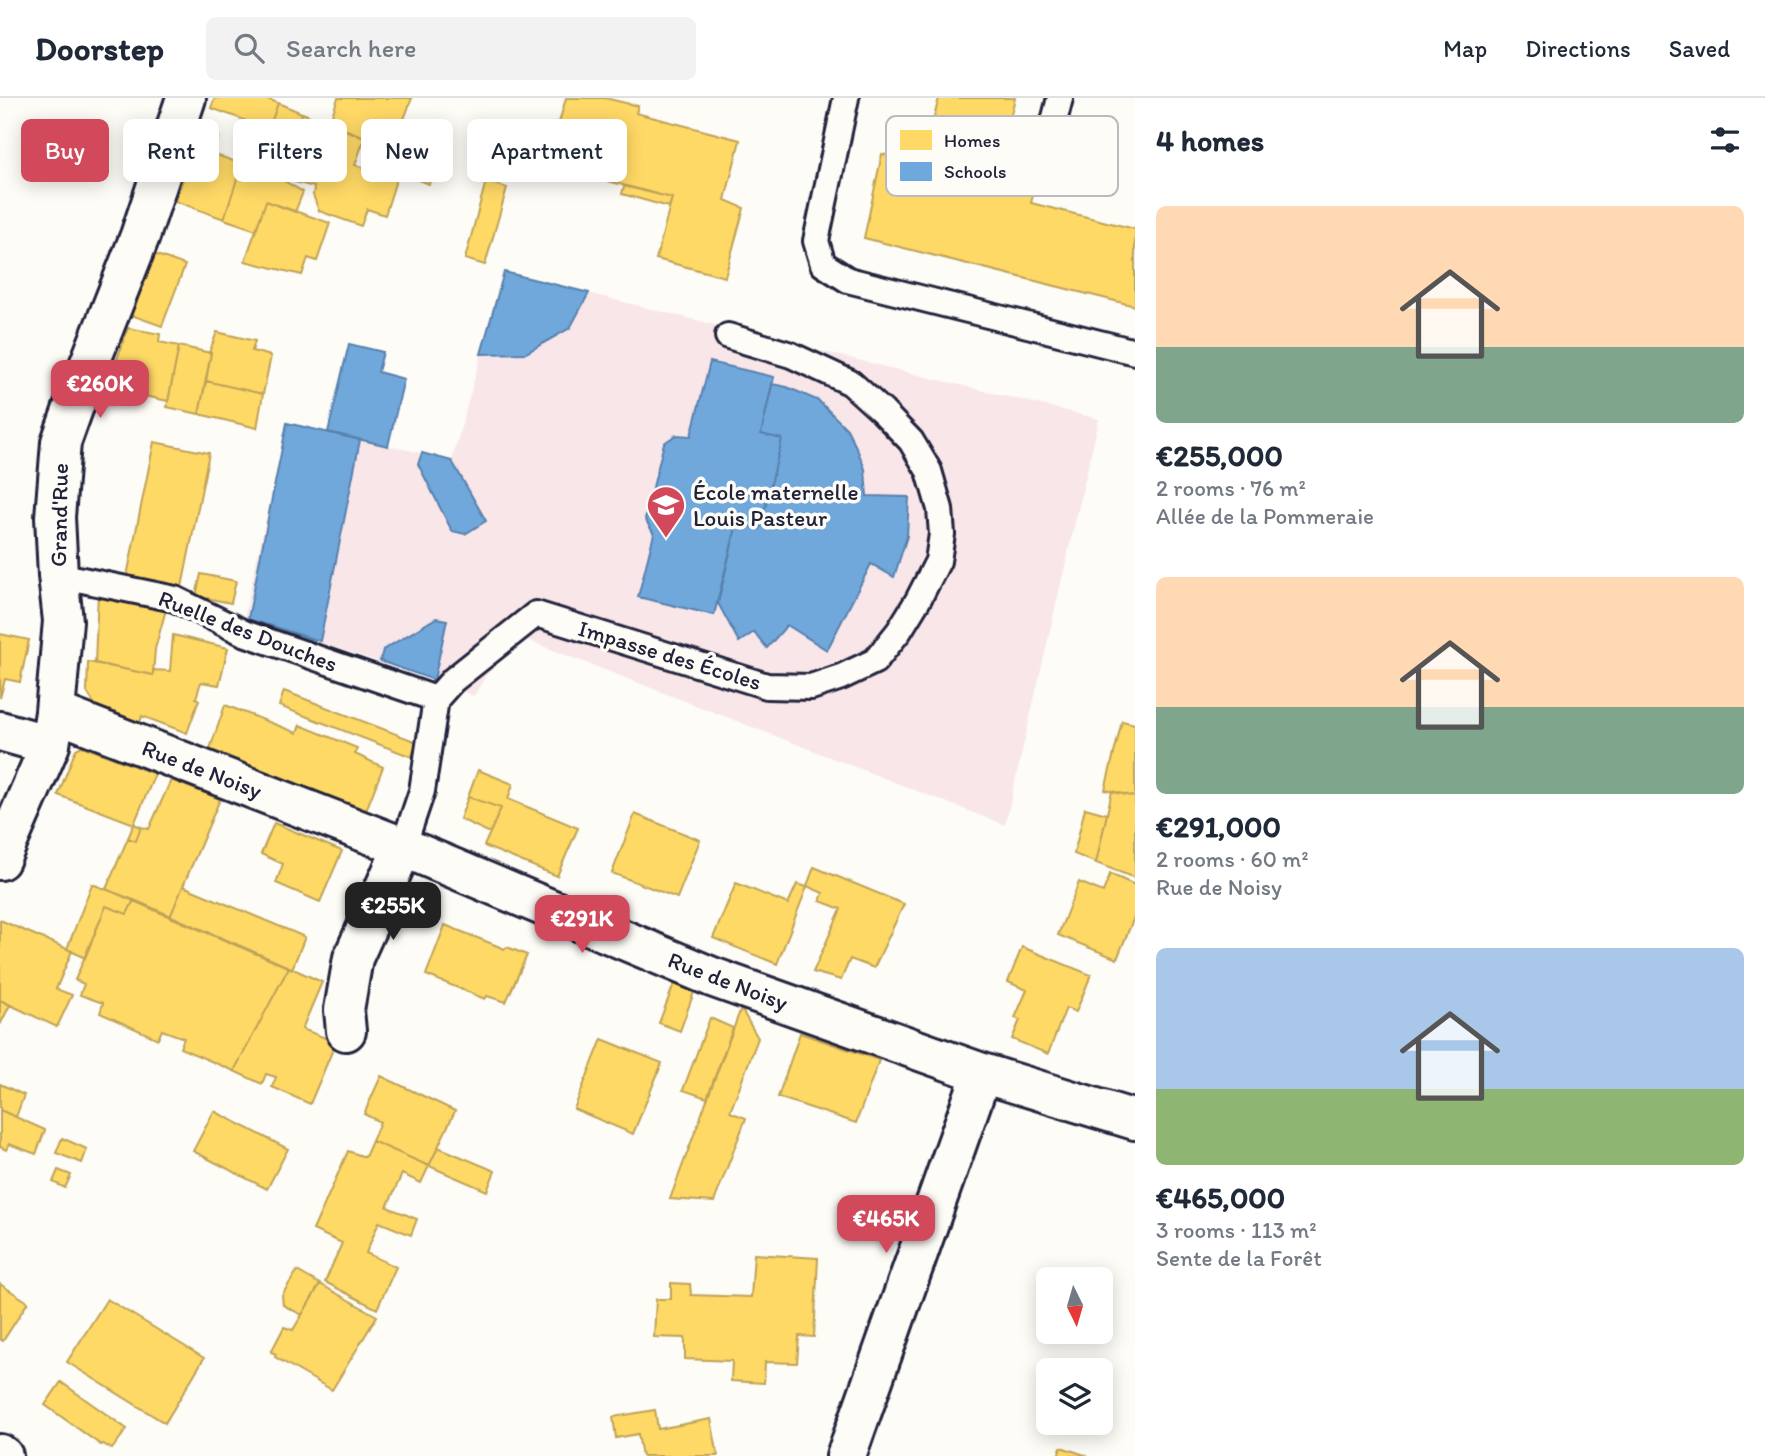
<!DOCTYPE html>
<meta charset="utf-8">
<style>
body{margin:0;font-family:Itim,sans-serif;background:#f2f2f3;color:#1f2937;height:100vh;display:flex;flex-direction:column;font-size:26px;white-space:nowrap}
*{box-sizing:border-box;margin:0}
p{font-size:23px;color:#747a83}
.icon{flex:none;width:38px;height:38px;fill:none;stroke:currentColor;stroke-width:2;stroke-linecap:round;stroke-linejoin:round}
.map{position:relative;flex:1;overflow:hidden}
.drawer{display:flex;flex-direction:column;background:#fff;width:630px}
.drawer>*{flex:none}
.guide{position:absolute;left:21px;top:21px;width:665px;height:63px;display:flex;gap:14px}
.needle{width:46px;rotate:175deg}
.controls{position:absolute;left:1036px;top:1169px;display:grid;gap:14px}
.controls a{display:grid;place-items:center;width:77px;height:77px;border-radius:10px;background:#fff;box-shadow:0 4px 18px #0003;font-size:35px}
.price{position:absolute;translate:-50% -60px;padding:0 16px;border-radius:14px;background:#d1495b;color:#fff;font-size:23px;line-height:46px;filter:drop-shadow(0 2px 4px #0008)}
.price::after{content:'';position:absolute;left:50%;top:42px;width:21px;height:16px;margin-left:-10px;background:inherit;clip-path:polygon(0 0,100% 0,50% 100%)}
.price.on{background:#222;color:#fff}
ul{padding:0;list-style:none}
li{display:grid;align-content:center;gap:14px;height:371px;padding:0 21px}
li span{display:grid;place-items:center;height:217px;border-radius:10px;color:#555}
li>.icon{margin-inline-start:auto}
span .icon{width:126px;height:126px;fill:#fffc;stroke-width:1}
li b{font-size:30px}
h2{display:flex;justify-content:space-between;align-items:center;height:84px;padding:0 21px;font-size:30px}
.tag{padding:0 24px;border-radius:10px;background:#fff;box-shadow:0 4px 18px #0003;font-size:24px;line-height:63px}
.tag.on{background:#d1495b;color:#fff}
header{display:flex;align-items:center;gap:42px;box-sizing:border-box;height:98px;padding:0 35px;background:#fff;border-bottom:2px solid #e0e1e3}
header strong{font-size:33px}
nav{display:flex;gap:38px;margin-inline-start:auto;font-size:24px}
.search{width:490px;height:63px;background:#f2f2f3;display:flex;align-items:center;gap:18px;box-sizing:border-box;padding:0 24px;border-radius:10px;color:#747a83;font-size:26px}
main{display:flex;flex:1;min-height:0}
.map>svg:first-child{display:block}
.built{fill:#f8e6e9}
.homes{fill:#ffd966;stroke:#bda259;stroke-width:2}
.schools{fill:#6fa8dc;stroke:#5880ac;stroke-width:2}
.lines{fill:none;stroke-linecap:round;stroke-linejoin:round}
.lane-casing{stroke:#22223b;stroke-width:30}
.street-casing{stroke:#22223b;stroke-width:44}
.lane{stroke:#fdfcf7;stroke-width:24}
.street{stroke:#fdfcf7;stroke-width:38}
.labels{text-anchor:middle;stroke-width:7;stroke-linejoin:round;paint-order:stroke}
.poi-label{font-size:23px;fill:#22223b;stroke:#fdfcf7;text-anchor:start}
.street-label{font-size:23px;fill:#22223b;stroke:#fdfcf7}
.key{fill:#fdfcf7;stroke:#bbbbbf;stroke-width:2}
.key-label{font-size:19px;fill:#22223b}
</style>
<header>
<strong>Doorstep</strong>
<div class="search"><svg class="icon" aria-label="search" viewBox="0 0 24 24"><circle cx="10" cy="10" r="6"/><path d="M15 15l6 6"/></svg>Search here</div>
<nav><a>Map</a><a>Directions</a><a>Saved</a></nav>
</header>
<main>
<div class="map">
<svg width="1135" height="1358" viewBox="0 0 1135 1358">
<rect width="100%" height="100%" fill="#fdfcf7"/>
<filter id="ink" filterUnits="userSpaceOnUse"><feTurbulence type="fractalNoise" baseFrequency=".0143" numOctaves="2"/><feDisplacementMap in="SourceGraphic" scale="14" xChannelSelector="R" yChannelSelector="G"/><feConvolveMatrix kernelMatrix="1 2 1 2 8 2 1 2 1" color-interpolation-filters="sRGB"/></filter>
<g filter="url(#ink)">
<path class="built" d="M 504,174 L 751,236 L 1099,321 L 1005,727 L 522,540 L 486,577 L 474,598 L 435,582 L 244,520 L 287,325 L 452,362 Z"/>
<path class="homes" d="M 215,0 L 265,0 L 278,5 L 269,31 L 211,10 Z
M 338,0 L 412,0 L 393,50 L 329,26 Z
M 566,0 L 605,0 L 638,8 L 636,15 L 740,42 L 725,102 L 744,110 L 725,179 L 656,161 L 672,100 L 547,67 Z
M 939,0 L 1015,0 L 1003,49 L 931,31 Z
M 278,5 L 302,15 L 295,40 L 269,31 Z
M 302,15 L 365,39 L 355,67 L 396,82 L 385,117 L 367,111 L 361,128 L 319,113 L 313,97 L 314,89 L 295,84 L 309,44 L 295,40 Z
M 201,33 L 219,39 L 213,56 L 242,66 L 224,121 L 175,103 Z
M 412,56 L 437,65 L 429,86 L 405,77 L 412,62 Z
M 882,56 L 1034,93 L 1031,105 L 1135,131 L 1135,208 L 864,140 Z
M 242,66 L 281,81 L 303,94 L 295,114 L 266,103 L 256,132 L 224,121 Z
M 486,83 L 507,90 L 485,167 L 465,161 Z
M 624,88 L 672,100 L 669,109 L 622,96 Z
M 266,103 L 330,125 L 317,163 L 308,160 L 302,177 L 245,163 Z
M 154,156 L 185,167 L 162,228 L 131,217 Z
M 128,230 L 160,236 L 159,244 L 179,248 L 168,303 L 107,290 Z
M 217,234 L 255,243 L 252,253 L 271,258 L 263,296 L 206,283 L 211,255 L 209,255 Z
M 179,248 L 211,255 L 199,316 L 167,309 Z
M 206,283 L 263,296 L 257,330 L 199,316 Z
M 154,344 L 209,355 L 181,494 L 126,483 Z
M 201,476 L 236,483 L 231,505 L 196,498 Z
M 98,494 L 167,508 L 155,551 L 153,577 L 95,565 Z
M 0,536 L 29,542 L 20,584 L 5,581 L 0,600 Z
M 173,537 L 228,550 L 219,587 L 201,584 L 196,600 L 199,602 L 187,635 L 142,618 L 140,625 L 95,607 L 87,594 L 88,564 L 153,577 L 153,572 L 170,573 Z
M 284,593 L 417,644 L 412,659 L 279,608 Z
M 225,607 L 297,635 L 300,627 L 357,650 L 355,656 L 383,669 L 365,715 L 209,654 Z
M 1122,623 L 1135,626 L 1135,699 L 1105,692 Z
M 82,648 L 155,676 L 134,726 L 58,697 L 76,651 Z
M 478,672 L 513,686 L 508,701 L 578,730 L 557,778 L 484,748 L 501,710 L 468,699 Z
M 171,682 L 220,701 L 170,819 L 106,791 L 128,740 L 136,743 L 141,729 L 149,731 Z
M 1112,693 L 1135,699 L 1135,780 L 1096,765 Z
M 468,699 L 501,710 L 490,735 L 460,721 Z
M 1085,710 L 1107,716 L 1096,765 L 1074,756 Z
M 635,716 L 700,742 L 677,800 L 612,775 Z
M 274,725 L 342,753 L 320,804 L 276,785 L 283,766 L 261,756 Z
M 134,726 L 141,729 L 136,743 L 128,740 Z
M 814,769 L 904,806 L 874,870 L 850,861 L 841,882 L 813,874 L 841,811 L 820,803 L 823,795 L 807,788 Z
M 1110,776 L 1135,787 L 1135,817 L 1117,861 L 1058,837 L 1079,784 L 1103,794 Z
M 736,785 L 788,806 L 797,786 L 807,789 L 777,866 L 713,840 Z
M 92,786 L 134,802 L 127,816 L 106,808 L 85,860 L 67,851 Z
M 183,788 L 305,839 L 292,871 L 170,819 Z
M 134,802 L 289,869 L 234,973 L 180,950 L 184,940 L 162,932 L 158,941 L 100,915 L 103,905 L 80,897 L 84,886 L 75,882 L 106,808 L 127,816 Z
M 0,822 L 72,853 L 56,891 L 72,897 L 57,929 L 0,902 Z
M 445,827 L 505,851 L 507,849 L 527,857 L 506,904 L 487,898 L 485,901 L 426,877 Z
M 1022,849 L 1091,877 L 1076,914 L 1066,910 L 1048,956 L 1012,941 L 1020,922 L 1015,920 L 1027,892 L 1008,884 Z
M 289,869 L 322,884 L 302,931 L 336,944 L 310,1006 L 272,989 L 276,979 L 266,976 L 262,986 L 234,973 Z
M 674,886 L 694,894 L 680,933 L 659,925 Z
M 0,902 L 10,907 L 0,927 Z
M 740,913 L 743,914 L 758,940 L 730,1014 L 746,1020 L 714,1104 L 670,1101 Z
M 710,920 L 733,930 L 707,1000 L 683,992 Z
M 800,935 L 879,962 L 856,1025 L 778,999 Z
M 602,941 L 662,965 L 633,1036 L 574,1011 Z
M 381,978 L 455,1013 L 429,1068 L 372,1043 L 380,1024 L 364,1016 Z
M 0,986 L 24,997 L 16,1019 L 0,1012 Z
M 0,1012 L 45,1032 L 36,1056 L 9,1046 L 6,1052 L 0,1049 Z
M 214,1013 L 288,1051 L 267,1091 L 193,1053 Z
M 62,1040 L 87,1051 L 82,1065 L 56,1055 Z
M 372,1043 L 429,1068 L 421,1085 L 402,1076 L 387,1109 L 417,1121 L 411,1137 L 379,1124 L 366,1155 L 396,1169 L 377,1211 L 325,1184 L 342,1145 L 313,1132 L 348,1053 L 365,1059 Z
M 438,1049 L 495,1073 L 487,1093 L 429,1068 Z
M 58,1072 L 71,1077 L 65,1090 L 53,1084 Z
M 754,1156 L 818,1160 L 814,1239 L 799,1238 L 797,1265 L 765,1264 L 764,1285 L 731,1283 L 732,1263 L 685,1261 L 685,1240 L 654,1239 L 656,1201 L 671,1201 L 671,1185 L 690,1186 L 691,1197 L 751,1199 Z
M 297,1173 L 320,1186 L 302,1217 L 283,1207 L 282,1197 Z
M 0,1186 L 28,1204 L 3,1243 L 0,1241 Z
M 320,1186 L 377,1218 L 332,1292 L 275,1259 L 276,1256 L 271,1254 L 284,1229 L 293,1232 Z
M 107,1201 L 204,1260 L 165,1325 L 67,1264 Z
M 61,1284 L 127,1331 L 112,1351 L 103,1346 L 101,1347 L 45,1307 Z
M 655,1312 L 658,1331 L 711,1321 L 718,1358 L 642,1358 L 638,1336 L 616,1340 L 613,1319 Z
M 1061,1349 L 1088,1358 L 1058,1358 Z"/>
<path class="schools" d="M 504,174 L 557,187 L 589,195 L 570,230 L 526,255 L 481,256 Z
M 349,246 L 383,254 L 378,274 L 404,281 L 388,348 L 328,334 Z
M 710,264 L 774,279 L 761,336 L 782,341 L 760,431 L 737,425 L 714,517 L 638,499 L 654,436 L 645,421 L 664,345 L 676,337 L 691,338 Z
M 772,286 L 787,289 L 819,303 L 847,331 L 857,351 L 865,371 L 867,398 L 909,399 L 907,438 L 894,479 L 871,466 L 827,552 L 787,527 L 767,550 L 754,534 L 739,544 L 718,505 L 737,425 L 760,431 L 782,341 L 761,336 Z
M 287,325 L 360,342 L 320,543 L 248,521 Z
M 422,355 L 452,363 L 486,423 L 465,436 L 452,433 L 418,366 Z
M 436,520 L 447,522 L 434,582 L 380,563 L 383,552 Z
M 269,527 L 315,542 L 312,550 L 267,536 Z"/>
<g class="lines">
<g class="lane-casing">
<path id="lane" d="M 846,0 L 816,143 L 823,166 L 848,182 L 1135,254
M 1049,43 L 1060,0
M 58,477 L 175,501 L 244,535 L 436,601
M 403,749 L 422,693 L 436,601 L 453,582 L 536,516 L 767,588 L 811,589 L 841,579 L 875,563 L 899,533 L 918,502 L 938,463 L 942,436 L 940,411 L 929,373 L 911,343 L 883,314 L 851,285 L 791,257 L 728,238"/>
</g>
<g class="street-casing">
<path id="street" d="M 55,614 L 403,749 L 712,879 L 982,975 L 1135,1022
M 0,633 L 50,647
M 0,762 L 50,647 L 55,614 L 63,523 L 58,477 L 55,419 L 61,344 L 84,280 L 140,138 L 186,0
M 346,933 L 344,912 L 353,860 L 403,749
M 0,1356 L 3,1358
M 846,1358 L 982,975"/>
</g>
<use href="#lane" class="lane"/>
<use href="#street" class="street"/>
</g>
</g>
<defs>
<g id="school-pin" transform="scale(2.0125)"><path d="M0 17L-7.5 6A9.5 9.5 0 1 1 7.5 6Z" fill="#d1495b" stroke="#fdfcf7"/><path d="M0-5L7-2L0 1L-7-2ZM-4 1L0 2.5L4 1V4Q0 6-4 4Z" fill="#fff"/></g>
</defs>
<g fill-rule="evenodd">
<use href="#school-pin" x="666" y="407"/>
</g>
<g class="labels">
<g class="poi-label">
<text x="693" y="402">École maternelle<tspan x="693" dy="26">Louis Pasteur</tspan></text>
</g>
<g class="street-label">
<text transform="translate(59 417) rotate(-89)" y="8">Grand'Rue</text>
<text transform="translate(248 533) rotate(21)" y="8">Ruelle des Douches</text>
<text transform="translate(670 557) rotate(17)" y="8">Impasse des Écoles</text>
<text transform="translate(202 671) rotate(21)" y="8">Rue de Noisy</text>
<text transform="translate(728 883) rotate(21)" y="8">Rue de Noisy</text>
</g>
</g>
<rect x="886" y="18" width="232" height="80" rx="10" class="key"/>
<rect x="900" y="32" width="32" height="20" fill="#ffd966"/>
<rect x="900" y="64" width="32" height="19" fill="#6fa8dc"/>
<g class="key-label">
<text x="944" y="49">Homes</text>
<text x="944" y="80">Schools</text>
</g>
</svg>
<div class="controls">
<a><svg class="needle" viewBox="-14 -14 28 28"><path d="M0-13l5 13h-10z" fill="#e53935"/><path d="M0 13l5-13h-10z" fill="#747a83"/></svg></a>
<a><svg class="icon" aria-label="layers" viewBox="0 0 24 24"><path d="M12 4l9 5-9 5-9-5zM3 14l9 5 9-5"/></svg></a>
</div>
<b class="price" style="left:100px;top:322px">€260K</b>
<b class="price on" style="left:393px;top:844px">€255K</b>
<b class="price" style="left:582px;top:857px">€291K</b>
<b class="price" style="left:886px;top:1157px">€465K</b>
<div class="guide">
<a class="tag on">Buy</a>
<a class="tag">Rent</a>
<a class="tag">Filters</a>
<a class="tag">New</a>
<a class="tag">Apartment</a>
</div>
</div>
<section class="drawer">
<h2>4 homes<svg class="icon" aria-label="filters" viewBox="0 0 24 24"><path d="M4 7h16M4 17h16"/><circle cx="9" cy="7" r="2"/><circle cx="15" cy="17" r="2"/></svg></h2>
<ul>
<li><span style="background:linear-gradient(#ffd9b3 65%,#7fa58c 0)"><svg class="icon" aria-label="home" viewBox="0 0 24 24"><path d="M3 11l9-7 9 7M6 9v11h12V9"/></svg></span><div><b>€255,000</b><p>2 rooms · 76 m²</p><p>Allée de la Pommeraie</p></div></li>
<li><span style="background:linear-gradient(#ffd9b3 60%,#7fa58c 0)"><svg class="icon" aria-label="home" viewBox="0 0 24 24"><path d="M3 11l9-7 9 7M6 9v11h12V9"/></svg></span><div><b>€291,000</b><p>2 rooms · 60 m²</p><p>Rue de Noisy</p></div></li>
<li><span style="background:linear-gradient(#a9c7e8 65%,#8fb573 0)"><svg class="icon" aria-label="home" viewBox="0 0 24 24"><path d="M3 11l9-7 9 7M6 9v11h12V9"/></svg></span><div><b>€465,000</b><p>3 rooms · 113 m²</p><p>Sente de la Forêt</p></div></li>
</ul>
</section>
</main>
